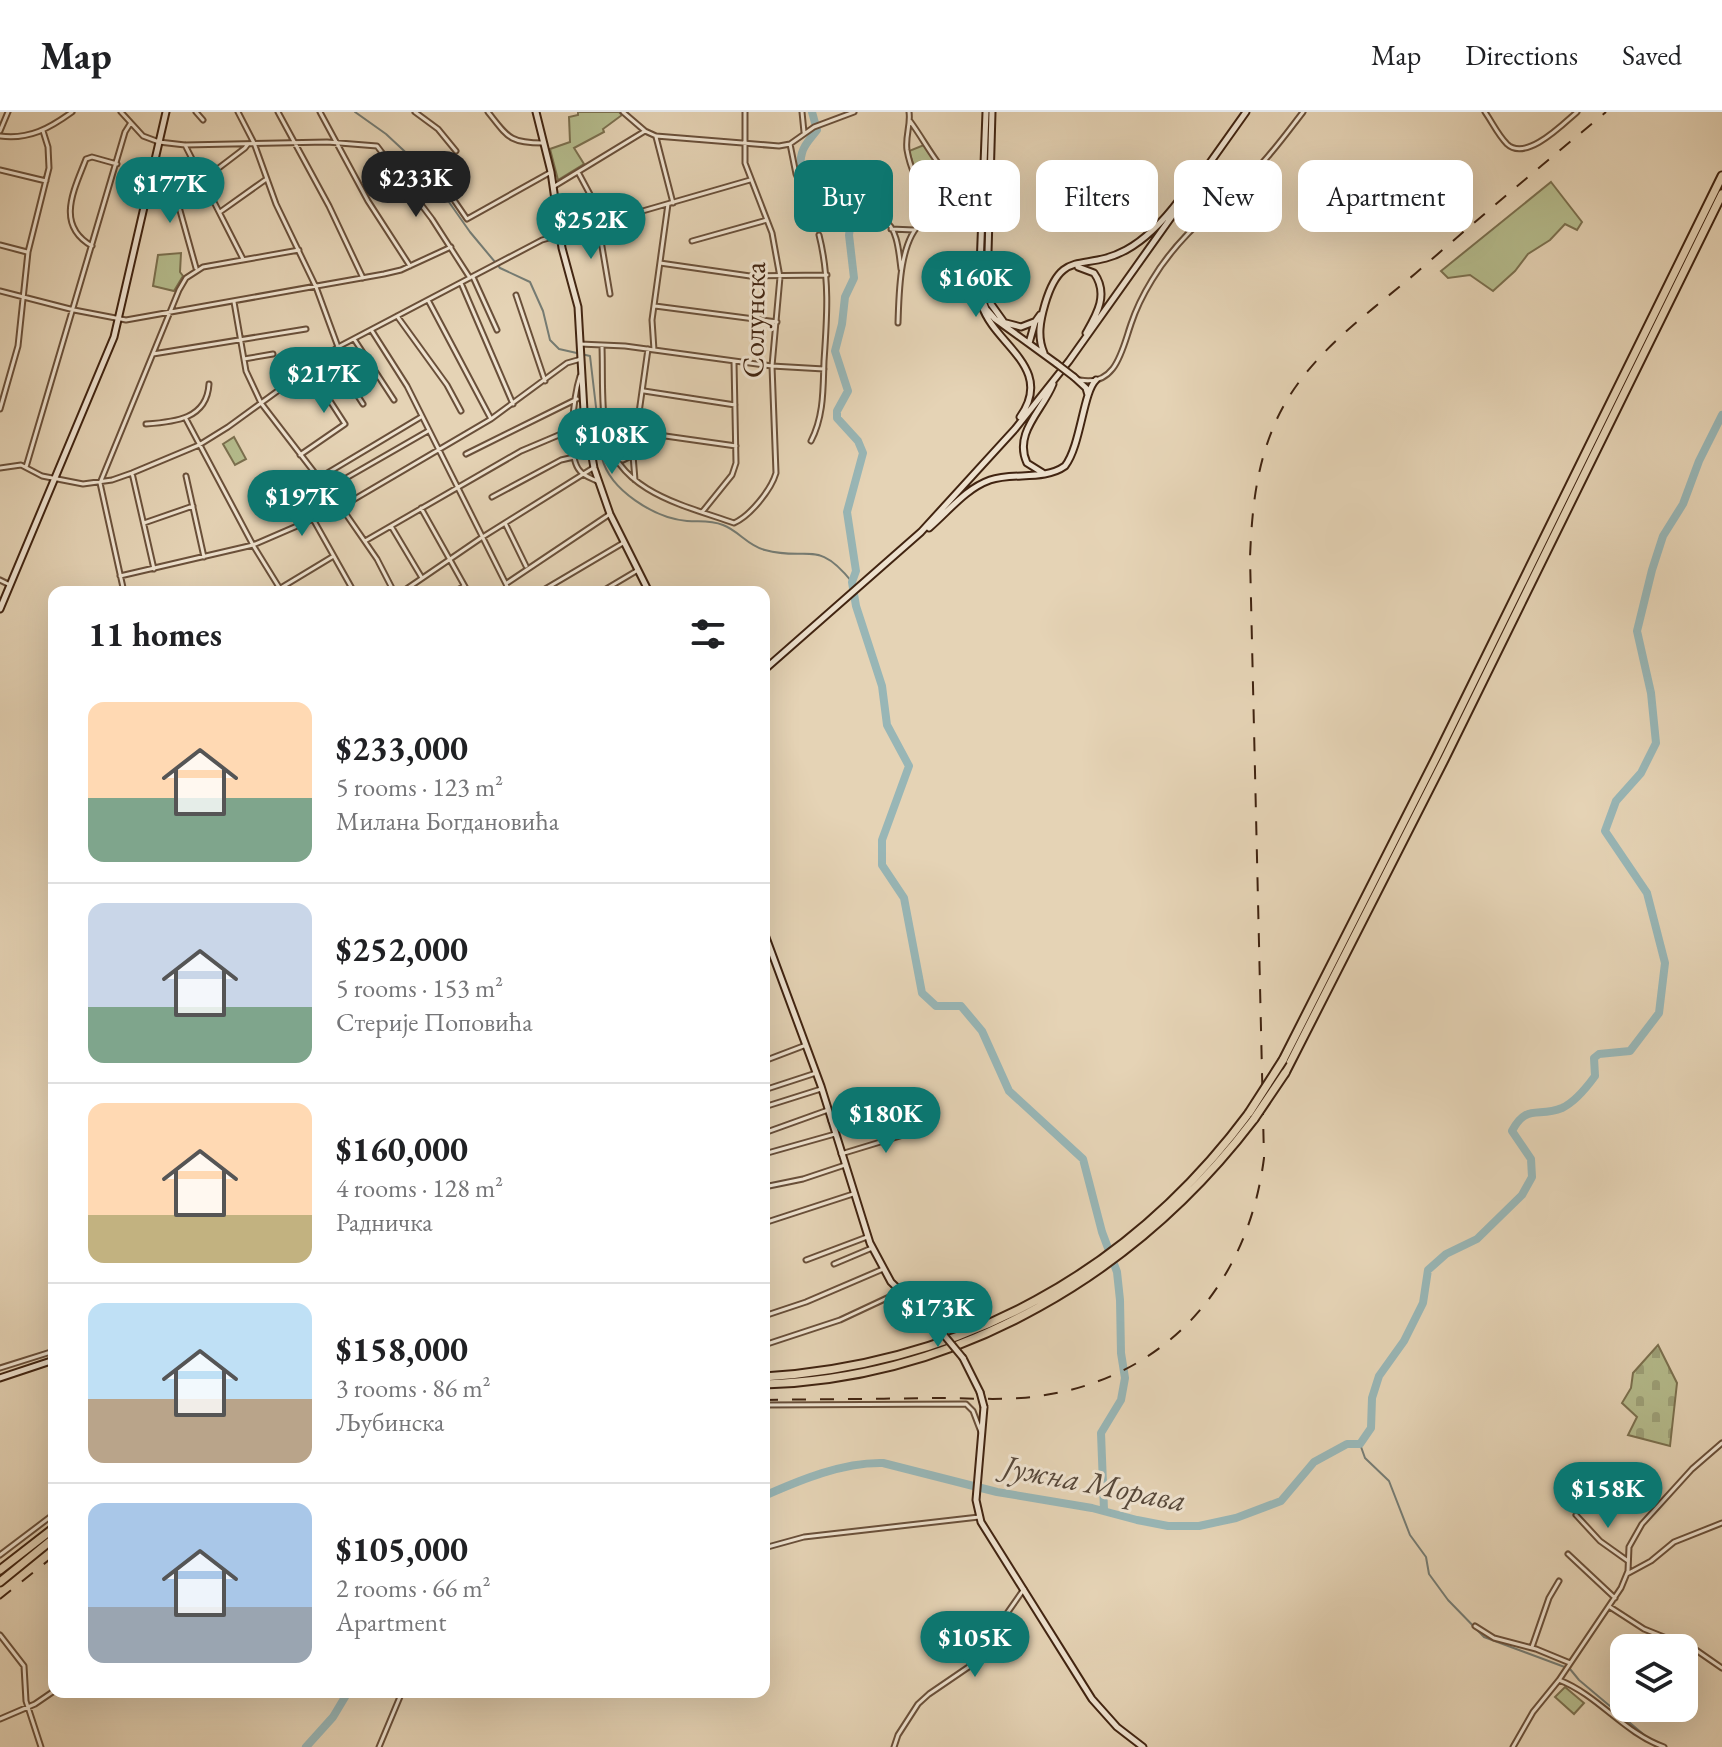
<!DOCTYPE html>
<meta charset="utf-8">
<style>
body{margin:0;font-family:"EB Garamond",serif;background:#f2f2f2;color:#202124;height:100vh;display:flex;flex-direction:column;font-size:30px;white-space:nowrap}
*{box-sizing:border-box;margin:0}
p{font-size:26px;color:#757577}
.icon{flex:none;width:44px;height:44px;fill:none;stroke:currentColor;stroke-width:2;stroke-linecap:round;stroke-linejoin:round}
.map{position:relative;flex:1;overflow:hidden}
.sheet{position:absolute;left:48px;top:474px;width:722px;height:1112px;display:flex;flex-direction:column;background:#fff;border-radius:16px;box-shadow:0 8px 32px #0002}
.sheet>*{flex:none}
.guide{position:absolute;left:794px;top:48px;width:760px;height:72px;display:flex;gap:16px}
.tools{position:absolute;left:1610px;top:1522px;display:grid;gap:16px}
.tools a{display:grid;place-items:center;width:88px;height:88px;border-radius:16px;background:#fff;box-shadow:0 8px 32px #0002;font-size:40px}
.price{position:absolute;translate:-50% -68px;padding:0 18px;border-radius:28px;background:#0f766e;color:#fff;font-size:26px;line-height:52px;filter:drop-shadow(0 2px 4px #0008)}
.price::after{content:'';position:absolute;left:50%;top:48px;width:24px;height:18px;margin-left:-12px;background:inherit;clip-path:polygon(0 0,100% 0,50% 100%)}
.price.active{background:#222;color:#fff}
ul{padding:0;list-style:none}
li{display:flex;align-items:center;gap:24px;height:200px;padding:0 40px}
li+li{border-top:2px solid #e0e0e0}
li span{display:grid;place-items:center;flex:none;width:224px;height:160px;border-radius:16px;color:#555}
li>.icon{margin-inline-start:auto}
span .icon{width:96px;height:96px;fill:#fffc;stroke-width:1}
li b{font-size:34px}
h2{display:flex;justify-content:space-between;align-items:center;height:96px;padding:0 40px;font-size:34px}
.tag{padding:0 28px;border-radius:16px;background:#fff;box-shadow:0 8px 32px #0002;font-size:28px;line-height:72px}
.tag.active{background:#0f766e;color:#fff}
header{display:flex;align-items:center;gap:48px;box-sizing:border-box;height:112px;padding:0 40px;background:#fff;border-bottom:2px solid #e0e0e0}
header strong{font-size:38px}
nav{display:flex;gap:44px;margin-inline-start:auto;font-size:28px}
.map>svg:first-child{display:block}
.grass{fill:#b5bc8d;stroke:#7b704f;stroke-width:2}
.cemetery{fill:url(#cemetery-stones);stroke:#7b704f;stroke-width:2}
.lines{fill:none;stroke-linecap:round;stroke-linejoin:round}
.stream{stroke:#757c74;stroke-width:2}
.river{stroke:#98b6b6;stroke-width:8}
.street-casing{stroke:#6a503a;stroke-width:7}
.secondary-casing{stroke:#412411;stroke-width:9}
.highway-casing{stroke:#412411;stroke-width:11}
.street{stroke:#eee2cf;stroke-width:3}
.secondary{stroke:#eee2cf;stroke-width:5}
.highway{stroke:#e5d3b5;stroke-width:7}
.rail{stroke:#412411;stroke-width:2;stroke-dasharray:14 14;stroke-linecap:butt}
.secondary-bridge-casing{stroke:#412411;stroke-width:9;stroke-linecap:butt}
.highway-bridge-casing{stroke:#412411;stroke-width:11;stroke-linecap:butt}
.secondary-bridge{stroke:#eee2cf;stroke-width:5}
.highway-bridge{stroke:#e5d3b5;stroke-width:7}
.labels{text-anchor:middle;stroke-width:6;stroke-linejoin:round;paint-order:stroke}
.street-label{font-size:30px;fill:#412411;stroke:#eee2cf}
.water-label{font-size:32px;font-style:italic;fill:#57483a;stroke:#eee2cf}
</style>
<header>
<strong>Map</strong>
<nav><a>Map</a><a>Directions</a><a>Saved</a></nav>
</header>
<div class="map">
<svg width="1722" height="1635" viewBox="0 0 1722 1635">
<defs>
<pattern id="cemetery-stones" width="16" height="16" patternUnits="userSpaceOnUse" patternTransform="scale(2)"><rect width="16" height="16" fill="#b5bc8d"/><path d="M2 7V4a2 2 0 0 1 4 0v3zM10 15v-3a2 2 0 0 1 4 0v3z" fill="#9da179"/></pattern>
</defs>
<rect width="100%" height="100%" fill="#e5d3b5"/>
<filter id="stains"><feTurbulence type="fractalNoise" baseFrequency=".0025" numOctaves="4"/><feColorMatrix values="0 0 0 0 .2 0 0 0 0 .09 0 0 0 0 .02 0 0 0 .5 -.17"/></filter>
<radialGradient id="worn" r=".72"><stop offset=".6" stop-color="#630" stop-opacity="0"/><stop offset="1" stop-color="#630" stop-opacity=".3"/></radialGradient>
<path class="grass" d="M 578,0 L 619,0 L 622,3 L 603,17 L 604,20 L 574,36 L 584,52 L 558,68 L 550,37 L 570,30 L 569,5 L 578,3 Z
M 1551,70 L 1582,110 L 1577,118 L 1565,112 L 1550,128 L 1528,142 L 1515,159 L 1493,179 L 1470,163 L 1448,166 L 1441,159 Z
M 181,141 L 180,160 L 183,164 L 174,179 L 153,174 L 158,143 Z
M 234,325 L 246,347 L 235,353 L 223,332 Z
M 1565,1575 L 1584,1591 L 1574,1602 L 1555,1585 Z"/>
<path class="cemetery" d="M 924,33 L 945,65 L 963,86 L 937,99 L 920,73 L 909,39 Z
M 1658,1233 L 1677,1271 L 1670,1334 L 1628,1323 L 1637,1305 L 1622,1291 L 1631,1276 L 1633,1261 Z"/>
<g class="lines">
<path class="stream" d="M 355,0 L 386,22 L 430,63 L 470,120 L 500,156 L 530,170 L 543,199 L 550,228 L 559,237 L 590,244 L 602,346 C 610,378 654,406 687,409 C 700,410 710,408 723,413 C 739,419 748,434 765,438 C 809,450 817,426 852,470
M 1360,1332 L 1365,1346 L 1389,1369 L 1410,1423 L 1426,1445 L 1429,1462 L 1448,1488 L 1484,1525 L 1570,1557 L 1579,1568 L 1649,1627"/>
<path class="river" d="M 812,0 L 817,18 C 812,25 804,32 802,41 C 793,70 830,80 850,87 L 853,95 L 849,123 L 854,166 L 845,185 L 842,212 L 835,239 L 848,279 L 837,299 L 837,306 L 858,329 L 863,341 L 847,400 L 856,459 L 852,470 L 856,494 L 882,574 L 887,613 L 909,654 L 882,728 L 882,753 L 904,786 L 922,881 L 936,894 L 961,894 L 982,919 L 1009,979 L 1083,1047 L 1102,1120 L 1117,1160 L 1120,1188 L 1121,1241 L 1125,1266 L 1121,1288 L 1101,1321 L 1104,1398
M 764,1384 C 800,1368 843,1350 883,1351 L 997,1380 L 1092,1396 L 1137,1408 L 1168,1414 L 1199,1414 L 1236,1406 L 1281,1389 L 1314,1350 L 1347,1332 L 1360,1332 L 1371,1316 L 1372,1286 L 1379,1264 L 1404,1229 L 1423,1191 L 1428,1158 L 1446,1142 L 1477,1127 L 1522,1083 L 1532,1065 L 1531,1047 L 1512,1019 C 1527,991 1538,1006 1562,996 C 1575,990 1587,975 1595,964 L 1594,946 L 1599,942 L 1630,939 L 1659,901 L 1665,851 L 1647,781 L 1605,719 L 1616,689 L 1641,661 L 1656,631 L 1651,581 L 1637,519 L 1652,458 L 1663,424 L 1683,392 L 1699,349 L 1722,303
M 306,1635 L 333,1605 L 348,1580"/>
<g class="street-casing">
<path id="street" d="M 121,0 L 143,24 L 159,30 L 185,33 L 327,30 L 377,34 L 432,107 L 470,166
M 196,0 L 203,8
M 238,0 L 254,31 L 276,92 L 316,175 L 338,235
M 278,0 L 329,94 L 363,166
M 320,0 L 368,89 L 410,154
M 415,0 L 438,17 L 456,39
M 488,0 C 508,25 509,31 543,31
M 623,0 L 645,19 L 656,24 L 779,34 L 790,32 L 814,15 L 854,0
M 802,0 L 804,20
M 909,0 C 911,13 905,24 907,38 C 911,62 924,82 935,103
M 1485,0 C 1492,10 1498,23 1507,32 C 1526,50 1563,12 1577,0
M 910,9 C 933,40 947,80 989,86
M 0,19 L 8,0
M 0,24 C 29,28 50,16 72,0
M 656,25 L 673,91
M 790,32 L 796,62 L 812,98
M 185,33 L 243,147
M 415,43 L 445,75 L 467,107 L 551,60
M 0,58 L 46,69
M 578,60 L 593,88
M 203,68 L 245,36 L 248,32
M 553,75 L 645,19
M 833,78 C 859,82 852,84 858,105 C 866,106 877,104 884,108 C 898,116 899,143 901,157
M 193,87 L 179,95 L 196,156
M 220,100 L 265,68
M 598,111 L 610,182
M 891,117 L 914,118
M 692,129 L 767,108
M 0,133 L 27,140
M 92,134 C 55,113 74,78 86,47 L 92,45 L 117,52
M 660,151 L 750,164 L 827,163
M 473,165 L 497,218
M 461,171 L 513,292
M 0,179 L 74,198 L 126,208 L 384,162 L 401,158 L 451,135
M 516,183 L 545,269
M 428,188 L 491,307
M 234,190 L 246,259 L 261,291 L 341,395 L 377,447 L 394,480
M 655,194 L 777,210
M 397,204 L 447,273 L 461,299
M 898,211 C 899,183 899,129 922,110 C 934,100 952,94 966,87 L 969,82
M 372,219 L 407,274 L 510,480
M 354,227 L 394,288
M 580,232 L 625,234 L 772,254 L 824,257
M 602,235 C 603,263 601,294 606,322 C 618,380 686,394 734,411 C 750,404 771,378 776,361 L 772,254 L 780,165 L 772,121 L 745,51 L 745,0
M 654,238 L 652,208 L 668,92
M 330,241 L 363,292
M 153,242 L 306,217
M 244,247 L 273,242
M 580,264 C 574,283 566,344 580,359 C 584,364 591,366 597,369
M 1080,268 C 1116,275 1122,238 1131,212 C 1136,197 1144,181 1152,168 C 1177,126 1213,98 1248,66 C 1269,46 1286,22 1303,0
M 644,279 L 735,293
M 0,297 L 18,234 L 28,140 L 49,56 L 48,35 L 43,19
M 186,307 L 253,433 L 282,480
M 146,312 C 175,310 207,307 209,272
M 637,320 L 736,334
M 811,329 C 824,304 823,277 824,249 C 827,206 830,166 819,123
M 466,342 L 577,287
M 300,343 L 345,312 L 308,255
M 616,346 L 623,348 L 631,344
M 26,355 L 125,20 L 130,12
M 0,356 L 21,353 L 42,364 L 83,372 L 112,368 L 132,361 L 199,333 L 228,315 L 338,235 L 542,128 L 750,68
M 132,361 L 154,457
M 186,364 L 204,445
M 319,366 L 421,305
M 635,368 L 633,343 L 648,237
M 327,377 L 428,319
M 492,385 L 561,348 L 574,345
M 421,396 L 468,480
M 703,399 L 732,363 L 736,351 L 734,250
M 313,407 L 354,480
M 144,411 L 193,394
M 505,411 L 526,454
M 391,414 L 422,466
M 365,429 L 521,339 L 573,317
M 120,464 L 253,433 L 341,395 L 491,307 L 567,251 L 581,247
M 0,468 L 10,473
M 507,471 L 610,402
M 228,479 L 228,480
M 124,480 L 100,371 L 179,178 L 186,166 L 203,155 L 299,138
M 274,480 L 332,445
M 402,480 L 481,426 L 593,356
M 455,480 L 464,474
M 540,480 L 623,431
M 601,480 L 638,458
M 764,949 L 806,933
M 764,978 L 816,961
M 764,995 L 821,977
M 831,1009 L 891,987 L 898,1001
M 764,1021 L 828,998
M 764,1042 L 835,1022
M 841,1042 L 923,1017
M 764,1075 L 803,1067 L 845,1053
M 764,1111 L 853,1082
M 806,1148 L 867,1125
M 834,1152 L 872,1136
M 764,1204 L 806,1190 L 883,1157
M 764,1233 L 840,1208 L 902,1179
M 0,1256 L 54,1239
M 764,1293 L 966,1292 L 973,1299 L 981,1320
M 1576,1403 L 1600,1429 L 1628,1449
M 764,1436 L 804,1425 L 979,1405
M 1568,1442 L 1615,1486
M 0,1443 L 54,1402
M 1627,1462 L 1651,1449 L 1674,1430 L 1722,1411
M 1610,1495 L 1644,1517 L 1696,1538 L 1722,1556
M 1475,1514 L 1494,1526 L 1536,1537 L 1570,1551
M 0,1523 L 24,1554 L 26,1589 L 41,1635
M 1532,1535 L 1549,1486 L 1559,1469
M 1559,1568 C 1598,1583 1624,1621 1664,1635
M 0,1607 L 35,1592 L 54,1579
M 379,1635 L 402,1580
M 894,1635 L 898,1623 L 918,1592 L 929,1582 L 970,1554 L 1024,1477
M 1513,1635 L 1533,1600 L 1559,1568 L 1621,1476 L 1628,1459 L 1629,1435 L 1642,1412 L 1692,1357 L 1722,1331"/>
</g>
<g class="secondary-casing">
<path id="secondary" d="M 536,0 L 551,60 L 562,136 L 578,195 L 584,299 L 594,356 L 610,402 L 649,480
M 986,0 L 980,155 L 981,184 L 986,197 L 995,207 L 1057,252
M 992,0 L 987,176 L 991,192 L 1006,213
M 1078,155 L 1094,161 C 1109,182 1097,202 1086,221
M 982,194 C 995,233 1055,256 1020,305
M 1006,211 L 1021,215 L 1034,210
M 1029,231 L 1035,210 L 1040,203
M 1044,241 C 1037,225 1040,209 1045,192 C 1062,134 1084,161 1126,138 C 1148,126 1165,107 1180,87 L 1186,85
M 1074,265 L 1086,276 L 1088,283
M 1043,361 L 1027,351 C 1013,321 1043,298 1053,272
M 929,416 C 949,399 965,377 990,368 C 1014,360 1044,369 1065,354 C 1081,333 1083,280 1096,268
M 0,497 L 114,225 L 166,0
M 764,558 L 921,420 L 1015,317 L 1069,249 L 1246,0
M 764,820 L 821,974 L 870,1131 L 891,1170 L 934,1211
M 963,1246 L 980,1280
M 0,1266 L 54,1248
M 984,1295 L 976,1388 L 981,1410 L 1092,1587 L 1117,1615 L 1143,1635"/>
</g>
<g class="highway-casing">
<path id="highway" d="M 1283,948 L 1437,644 L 1722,64
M 1285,961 L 1445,646 L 1722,82
M 764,1265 C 963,1252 1130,1161 1249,1001
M 764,1272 C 960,1266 1137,1161 1254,1007
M 0,1458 L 54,1416
M 0,1470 L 54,1426"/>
</g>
<use href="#street" class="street"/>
<use href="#secondary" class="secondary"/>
<use href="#highway" class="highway"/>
<path class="rail" d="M 764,1288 C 821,1287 878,1287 935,1286 C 963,1286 993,1288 1021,1286 C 1158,1275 1247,1179 1264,1046 L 1250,445 C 1252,397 1256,354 1276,309 C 1305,245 1364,205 1416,161 C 1479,106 1542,53 1606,0
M 0,1487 L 54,1444"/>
<g class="secondary-bridge-casing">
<path id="secondary-bridge" d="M 1057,252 L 1074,265
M 934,1211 L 963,1246
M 980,1280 L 984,1295"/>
</g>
<g class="highway-bridge-casing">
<path id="highway-bridge" d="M 1249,1001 L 1283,948
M 1254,1007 L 1285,961"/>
</g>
<use href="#secondary-bridge" class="secondary-bridge"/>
<use href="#highway-bridge" class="highway-bridge"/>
</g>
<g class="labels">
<g class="street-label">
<text transform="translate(754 208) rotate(-89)" y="10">Солунска</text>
</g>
<g class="water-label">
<text transform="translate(1095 1371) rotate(11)" y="11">Јужна Морава</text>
</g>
</g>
<rect width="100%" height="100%" filter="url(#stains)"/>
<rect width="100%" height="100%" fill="url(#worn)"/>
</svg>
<div class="tools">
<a><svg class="icon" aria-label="layers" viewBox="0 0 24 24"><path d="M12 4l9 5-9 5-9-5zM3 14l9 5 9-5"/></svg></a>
</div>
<b class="price active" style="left:416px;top:107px">$233K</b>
<b class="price" style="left:170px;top:113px">$177K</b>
<b class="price" style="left:591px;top:149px">$252K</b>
<b class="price" style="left:976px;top:207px">$160K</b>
<b class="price" style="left:324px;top:303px">$217K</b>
<b class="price" style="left:612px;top:364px">$108K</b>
<b class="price" style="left:302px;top:426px">$197K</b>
<b class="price" style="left:886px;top:1043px">$180K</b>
<b class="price" style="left:938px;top:1237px">$173K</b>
<b class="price" style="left:1608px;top:1418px">$158K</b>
<b class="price" style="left:975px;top:1567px">$105K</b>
<div class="guide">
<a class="tag active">Buy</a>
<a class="tag">Rent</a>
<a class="tag">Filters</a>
<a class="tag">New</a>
<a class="tag">Apartment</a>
</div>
<section class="sheet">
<h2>11 homes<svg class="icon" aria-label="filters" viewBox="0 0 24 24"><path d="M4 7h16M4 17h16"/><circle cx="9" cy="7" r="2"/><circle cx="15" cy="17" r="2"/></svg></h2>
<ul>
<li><span style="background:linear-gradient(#ffd9b3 60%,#7fa58c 0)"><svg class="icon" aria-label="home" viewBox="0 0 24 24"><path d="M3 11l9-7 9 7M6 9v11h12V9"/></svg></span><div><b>$233,000</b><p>5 rooms · 123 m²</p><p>Милана Богдановића</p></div></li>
<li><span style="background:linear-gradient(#c9d6e8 65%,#7fa58c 0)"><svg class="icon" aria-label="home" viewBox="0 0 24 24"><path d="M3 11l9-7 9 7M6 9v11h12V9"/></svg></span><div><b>$252,000</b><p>5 rooms · 153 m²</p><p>Стерије Поповића</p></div></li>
<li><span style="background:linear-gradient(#ffd9b3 70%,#c2b280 0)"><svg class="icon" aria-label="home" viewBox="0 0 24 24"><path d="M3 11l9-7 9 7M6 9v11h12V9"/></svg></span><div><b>$160,000</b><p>4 rooms · 128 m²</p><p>Радничка</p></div></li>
<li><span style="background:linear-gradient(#bfe0f5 60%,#b9a48a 0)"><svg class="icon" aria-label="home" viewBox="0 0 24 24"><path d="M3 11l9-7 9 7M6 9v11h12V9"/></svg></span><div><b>$158,000</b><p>3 rooms · 86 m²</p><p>Љубинска</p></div></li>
<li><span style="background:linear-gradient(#a9c7e8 65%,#9aa5b1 0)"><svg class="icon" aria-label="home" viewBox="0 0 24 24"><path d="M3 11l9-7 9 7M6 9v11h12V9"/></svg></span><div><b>$105,000</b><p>2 rooms · 66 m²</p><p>Apartment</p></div></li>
</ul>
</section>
</div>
